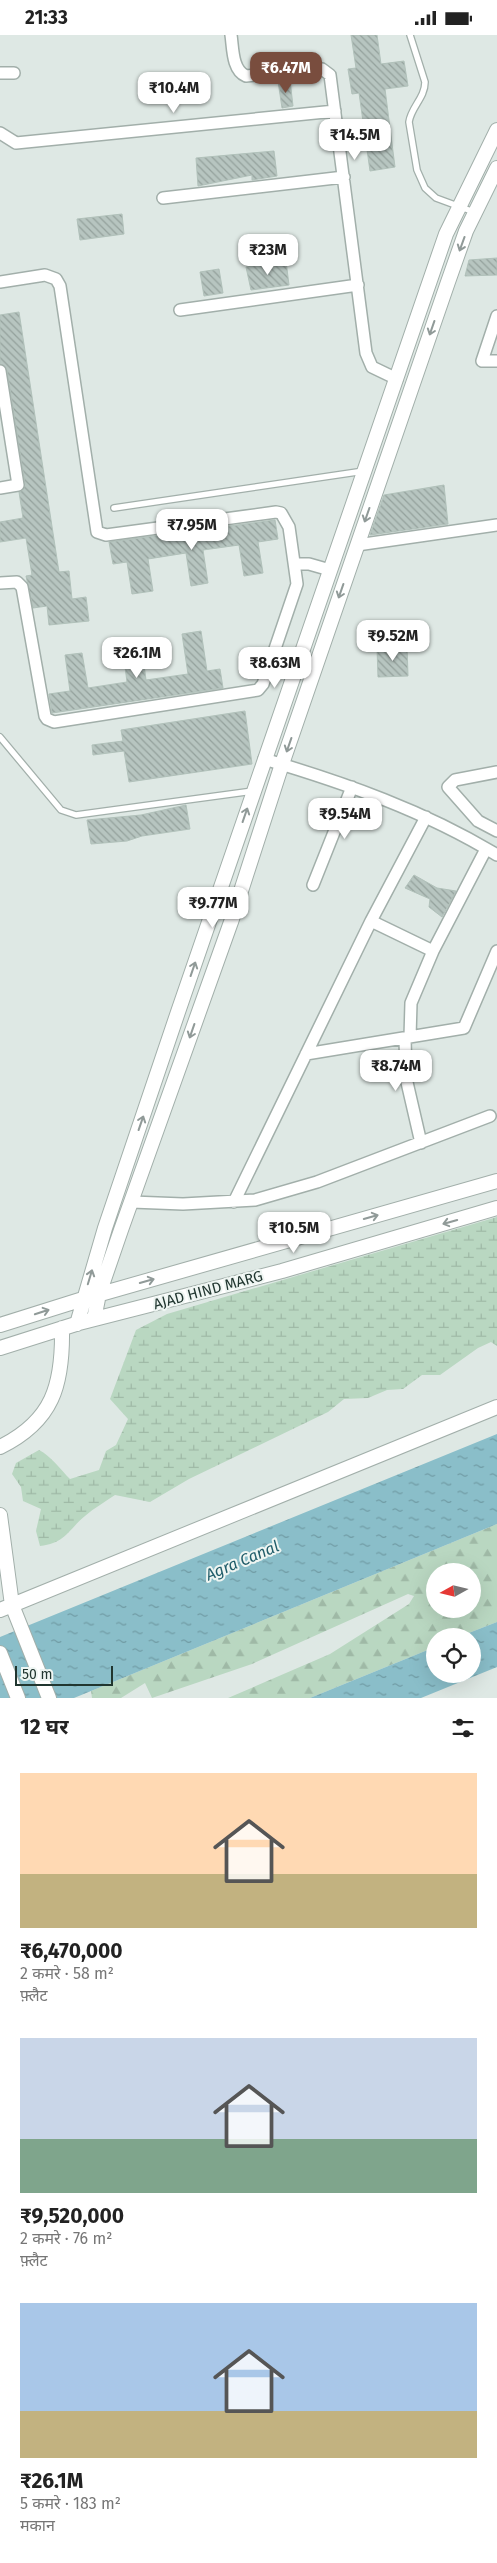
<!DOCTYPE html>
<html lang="hi">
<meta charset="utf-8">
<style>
body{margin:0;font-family:"Fira Sans","Noto Sans Devanagari",sans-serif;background:#f6f6f6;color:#222;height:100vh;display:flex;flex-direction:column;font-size:19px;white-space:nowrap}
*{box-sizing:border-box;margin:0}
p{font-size:16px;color:#767676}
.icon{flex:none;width:28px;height:28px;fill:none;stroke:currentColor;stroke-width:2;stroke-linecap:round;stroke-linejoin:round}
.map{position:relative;height:1663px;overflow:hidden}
.details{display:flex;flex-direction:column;background:#fff;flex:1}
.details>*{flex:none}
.needle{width:32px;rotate:262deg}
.buttons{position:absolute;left:426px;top:1528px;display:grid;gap:10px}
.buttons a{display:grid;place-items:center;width:55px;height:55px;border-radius:50%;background:#fff;box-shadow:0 5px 20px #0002;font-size:25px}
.scale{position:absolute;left:15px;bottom:12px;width:98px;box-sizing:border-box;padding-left:5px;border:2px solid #213630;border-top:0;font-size:14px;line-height:18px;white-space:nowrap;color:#213630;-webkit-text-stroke:4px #eef5f2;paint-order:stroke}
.price{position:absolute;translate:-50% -42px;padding:0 11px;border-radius:10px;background:#fff;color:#222;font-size:16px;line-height:32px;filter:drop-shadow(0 1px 2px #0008)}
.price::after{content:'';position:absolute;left:50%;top:30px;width:15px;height:11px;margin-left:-8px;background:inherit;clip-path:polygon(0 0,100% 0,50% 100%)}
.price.selected{background:#794d3e;color:#fff}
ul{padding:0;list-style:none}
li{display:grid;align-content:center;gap:10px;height:265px;padding:0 20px}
li span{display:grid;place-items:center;height:155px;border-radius:0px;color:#555}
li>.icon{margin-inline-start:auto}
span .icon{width:90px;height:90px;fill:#fffc;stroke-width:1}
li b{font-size:21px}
h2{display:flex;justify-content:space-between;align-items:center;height:60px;padding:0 20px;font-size:21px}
.status{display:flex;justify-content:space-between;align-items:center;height:35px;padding:0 25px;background:#fff;direction:ltr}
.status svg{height:14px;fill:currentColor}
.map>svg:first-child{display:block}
.forest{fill:url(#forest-firs);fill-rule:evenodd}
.wetland{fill:url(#wetland-marsh)}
.water{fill:url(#water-ripples)}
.building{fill:url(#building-back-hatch);stroke:#b1c1ba}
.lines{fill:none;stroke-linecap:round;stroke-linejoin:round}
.service-casing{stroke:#a2afaa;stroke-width:8}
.minor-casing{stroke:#a2afaa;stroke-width:14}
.tertiary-casing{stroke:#a2afaa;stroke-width:16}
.service{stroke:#fff;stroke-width:5.5}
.minor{stroke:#fff;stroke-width:11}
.tertiary{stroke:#fff;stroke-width:14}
.oneway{stroke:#909a98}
.labels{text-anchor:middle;stroke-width:4;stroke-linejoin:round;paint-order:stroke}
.street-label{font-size:15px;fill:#213630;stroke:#eef5f2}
.water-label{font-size:16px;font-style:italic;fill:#225e6b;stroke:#eef5f2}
</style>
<div class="status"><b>21:33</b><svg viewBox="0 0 49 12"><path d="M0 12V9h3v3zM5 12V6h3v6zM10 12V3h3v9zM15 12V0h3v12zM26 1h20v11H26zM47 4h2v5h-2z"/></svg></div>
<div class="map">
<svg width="497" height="1663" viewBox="0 0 497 1663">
<defs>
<pattern id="forest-firs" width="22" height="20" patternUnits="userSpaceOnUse" patternTransform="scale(1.25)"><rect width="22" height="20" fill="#b9d7c1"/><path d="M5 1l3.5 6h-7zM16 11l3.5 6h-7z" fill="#9fb9a6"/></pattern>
<pattern id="wetland-marsh" width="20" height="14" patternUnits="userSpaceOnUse" patternTransform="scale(1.25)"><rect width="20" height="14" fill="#b9d7c1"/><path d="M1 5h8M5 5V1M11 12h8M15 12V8" fill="none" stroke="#9fb9a6"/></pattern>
<pattern id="water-ripples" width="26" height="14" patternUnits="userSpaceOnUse" patternTransform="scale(1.25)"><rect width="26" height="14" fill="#8abec9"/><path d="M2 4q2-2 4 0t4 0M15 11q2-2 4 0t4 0" fill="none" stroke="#709ba4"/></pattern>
<pattern id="building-back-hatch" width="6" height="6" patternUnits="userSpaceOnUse" patternTransform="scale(1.25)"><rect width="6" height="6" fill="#b7c5c0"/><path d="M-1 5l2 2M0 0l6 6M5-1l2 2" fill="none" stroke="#94a19c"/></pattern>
</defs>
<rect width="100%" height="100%" fill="#dee8e4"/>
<path class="forest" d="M 497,1489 L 497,1587 L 461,1601 L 435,1601 L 435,1612 L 310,1663 L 228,1663 L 330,1619 L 409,1569 L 414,1561 L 408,1559 L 252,1629 L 152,1663 L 145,1648 L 121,1663 L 92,1663 L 91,1656 ZM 435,1536 L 472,1536 L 472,1574 L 435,1574 Z"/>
<path class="wetland" d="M 497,1182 L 497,1311 L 491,1307 L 478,1313 L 440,1340 L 422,1340 L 403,1354 L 387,1355 L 368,1363 L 344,1364 L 328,1377 L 189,1444 L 150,1467 L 115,1460 C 105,1467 94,1473 85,1481 C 68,1495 66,1508 40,1511 L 36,1496 L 41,1474 L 23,1466 L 21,1452 L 12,1439 L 16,1428 L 39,1415 C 51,1421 60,1434 70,1444 L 99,1435 L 106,1416 L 116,1410 L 128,1384 L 110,1364 L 136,1295 L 167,1279 Z"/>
<path class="water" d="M 497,1399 L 497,1489 L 74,1663 L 0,1663 L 0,1602 Z
M 497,1587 L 497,1632 L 421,1663 L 310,1663 L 435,1612 L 435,1639 L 472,1639 L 472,1601 L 461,1601 Z"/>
<path class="building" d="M 351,0 L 377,0 L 381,29 L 404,26 L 408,51 L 385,54 L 395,132 L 370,136 L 359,58 L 352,59 L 348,34 L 356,33 Z
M 290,45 L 293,71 L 282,73 L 278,46 Z
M 274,116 L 277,141 L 252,145 L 252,140 L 198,151 L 196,123 Z
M 122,179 L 124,199 L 80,205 L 77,184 Z
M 497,223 L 497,240 L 465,241 L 469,225 Z
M 286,226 L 289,250 L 251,255 L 246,232 Z
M 219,234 L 223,258 L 204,261 L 200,237 Z
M 19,277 L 59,537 L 69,536 L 72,564 L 86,562 L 89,586 L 49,590 L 47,571 L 33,573 L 26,541 L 32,540 L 26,503 L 0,507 L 0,487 L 23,483 L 19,457 L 23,455 L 25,449 L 7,335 L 0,329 L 0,280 Z
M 444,450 L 448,489 L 370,500 L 384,460 Z
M 275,485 L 278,504 L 258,507 L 263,538 L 244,541 L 239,510 L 203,515 L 208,548 L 191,551 L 186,518 L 148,524 L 153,556 L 132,559 L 127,527 L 113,529 L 109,507 Z
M 201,596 L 207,636 L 220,634 L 223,653 L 52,678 L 49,659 L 70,656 L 65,620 L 82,618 L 88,653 L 127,647 L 122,609 L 141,606 L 146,645 L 188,639 L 182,599 Z
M 407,611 L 408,641 L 378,642 L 377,613 Z
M 245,676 L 252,729 L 129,747 L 124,716 L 93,720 L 92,710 L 123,706 L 121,695 Z
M 186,770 L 190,794 L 142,801 L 127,806 L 91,809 L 87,785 L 141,780 Z
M 414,840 L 437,853 L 456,856 L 442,882 L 429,872 L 430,864 L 405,853 Z"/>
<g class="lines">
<g class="service-casing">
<path id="service" d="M 410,0 L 425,47 C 425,63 411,72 409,87 L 417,135 L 425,153 L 436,163 L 474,177
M 114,473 L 364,436
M 0,702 L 61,775 L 76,780 L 253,756"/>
</g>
<g class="minor-casing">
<path id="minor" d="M 231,0 C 233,13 232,35 246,41 L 322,34 L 330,40 L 366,318 L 372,332 L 397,344
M 0,38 L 14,38
M 0,98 L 16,108 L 335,76
M 163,163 L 344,142
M 0,247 L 45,240 L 56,244 L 60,251 L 97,497 L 106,500 L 276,477 L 281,478 L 289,492 L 297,549 L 263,649 L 258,655 L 54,687 L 47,684 L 45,681 L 22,552 L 17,547 L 0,548
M 180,275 L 358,250
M 497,281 L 482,326 L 497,326
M 0,336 L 18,450 L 0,453
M 357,510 L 497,490
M 295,529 L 309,529 L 330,535
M 264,724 C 345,748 425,776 497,820
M 497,737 L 455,745 L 448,752 L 478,786 L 497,796
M 313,850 L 352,752
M 371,886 L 433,916 L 486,814
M 410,1002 L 411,968 L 433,916
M 405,1003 L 406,1043 L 421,1108
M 306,1019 L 464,993 L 497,916
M 132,1167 L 183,1169 L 255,1165 L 317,1147 L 490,1081
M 234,1167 L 371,886 L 426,782"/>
</g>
<g class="tertiary-casing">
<path id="tertiary" d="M 94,1284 L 99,1259 L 121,1195 L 231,887 L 282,729 L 448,247 L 466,196 L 497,133
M 77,1289 L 105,1193 L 178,977 L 446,199 L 497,95
M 0,1290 L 83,1264 L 497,1146
M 0,1313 L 79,1288 L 282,1236 L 497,1173
M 0,1412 C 53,1386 63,1350 62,1293
M 0,1480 L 12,1570 L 49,1663
M 0,1575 L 497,1372
M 0,1618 L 18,1663"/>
</g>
<use href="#service" class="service"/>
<use href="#minor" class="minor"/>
<use href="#tertiary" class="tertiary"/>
</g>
<defs><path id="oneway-shaft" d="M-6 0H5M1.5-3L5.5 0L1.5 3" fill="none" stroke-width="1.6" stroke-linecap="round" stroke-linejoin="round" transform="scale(1.25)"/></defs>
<g class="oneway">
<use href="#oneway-shaft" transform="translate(462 209) rotate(110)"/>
<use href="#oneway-shaft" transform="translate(432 293) rotate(109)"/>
<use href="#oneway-shaft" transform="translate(367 480) rotate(109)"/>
<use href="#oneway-shaft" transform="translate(341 556) rotate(109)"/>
<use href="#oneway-shaft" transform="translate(289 710) rotate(109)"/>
<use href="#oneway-shaft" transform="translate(245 780) rotate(-71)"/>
<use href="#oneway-shaft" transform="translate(193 934) rotate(-71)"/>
<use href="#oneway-shaft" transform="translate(192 996) rotate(109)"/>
<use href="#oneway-shaft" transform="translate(141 1088) rotate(-71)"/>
<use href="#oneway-shaft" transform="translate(371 1182) rotate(-16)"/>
<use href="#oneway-shaft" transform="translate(450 1187) rotate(164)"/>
<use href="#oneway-shaft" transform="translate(90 1242) rotate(-73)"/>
<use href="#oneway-shaft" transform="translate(147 1246) rotate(-16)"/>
<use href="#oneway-shaft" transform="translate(42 1277) rotate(-18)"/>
</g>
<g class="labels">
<g class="street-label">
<text transform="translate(208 1255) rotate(-15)" y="5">AJAD HIND MARG</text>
</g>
<g class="water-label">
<text transform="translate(242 1525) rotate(-23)" y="6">Agra Canal</text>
</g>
</g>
</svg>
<div class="buttons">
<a><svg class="needle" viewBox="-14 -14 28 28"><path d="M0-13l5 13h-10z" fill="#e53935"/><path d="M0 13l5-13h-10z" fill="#767676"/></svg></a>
<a><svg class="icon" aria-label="locate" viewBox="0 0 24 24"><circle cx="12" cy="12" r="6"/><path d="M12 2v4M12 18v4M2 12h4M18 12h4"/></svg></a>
</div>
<div class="scale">50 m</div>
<b class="price selected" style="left:286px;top:59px">₹6.47M</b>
<b class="price" style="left:174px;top:79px">₹10.4M</b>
<b class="price" style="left:355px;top:126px">₹14.5M</b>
<b class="price" style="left:268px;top:241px">₹23M</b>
<b class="price" style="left:192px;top:516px">₹7.95M</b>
<b class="price" style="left:393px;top:627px">₹9.52M</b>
<b class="price" style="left:137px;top:644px">₹26.1M</b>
<b class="price" style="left:275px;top:654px">₹8.63M</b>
<b class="price" style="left:345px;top:805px">₹9.54M</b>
<b class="price" style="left:213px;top:894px">₹9.77M</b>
<b class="price" style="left:396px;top:1057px">₹8.74M</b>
<b class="price" style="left:294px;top:1219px">₹10.5M</b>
</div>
<section class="details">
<h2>12 घर<svg class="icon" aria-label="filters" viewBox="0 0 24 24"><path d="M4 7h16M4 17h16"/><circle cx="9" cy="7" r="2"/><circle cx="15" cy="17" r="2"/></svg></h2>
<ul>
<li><span style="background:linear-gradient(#ffd9b3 65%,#c2b280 0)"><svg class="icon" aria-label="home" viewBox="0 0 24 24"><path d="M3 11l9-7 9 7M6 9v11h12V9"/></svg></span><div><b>₹6,470,000</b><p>2 कमरे · 58 m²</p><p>फ़्लैट</p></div></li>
<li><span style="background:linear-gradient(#c9d6e8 65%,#7fa58c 0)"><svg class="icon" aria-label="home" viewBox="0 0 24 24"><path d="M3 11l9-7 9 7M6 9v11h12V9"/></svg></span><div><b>₹9,520,000</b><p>2 कमरे · 76 m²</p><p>फ़्लैट</p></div></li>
<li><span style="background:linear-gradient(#a9c7e8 70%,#c2b280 0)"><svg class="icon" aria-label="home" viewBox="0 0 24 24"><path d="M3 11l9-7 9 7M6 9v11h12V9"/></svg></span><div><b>₹26.1M</b><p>5 कमरे · 183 m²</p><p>मकान</p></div></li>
</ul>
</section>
